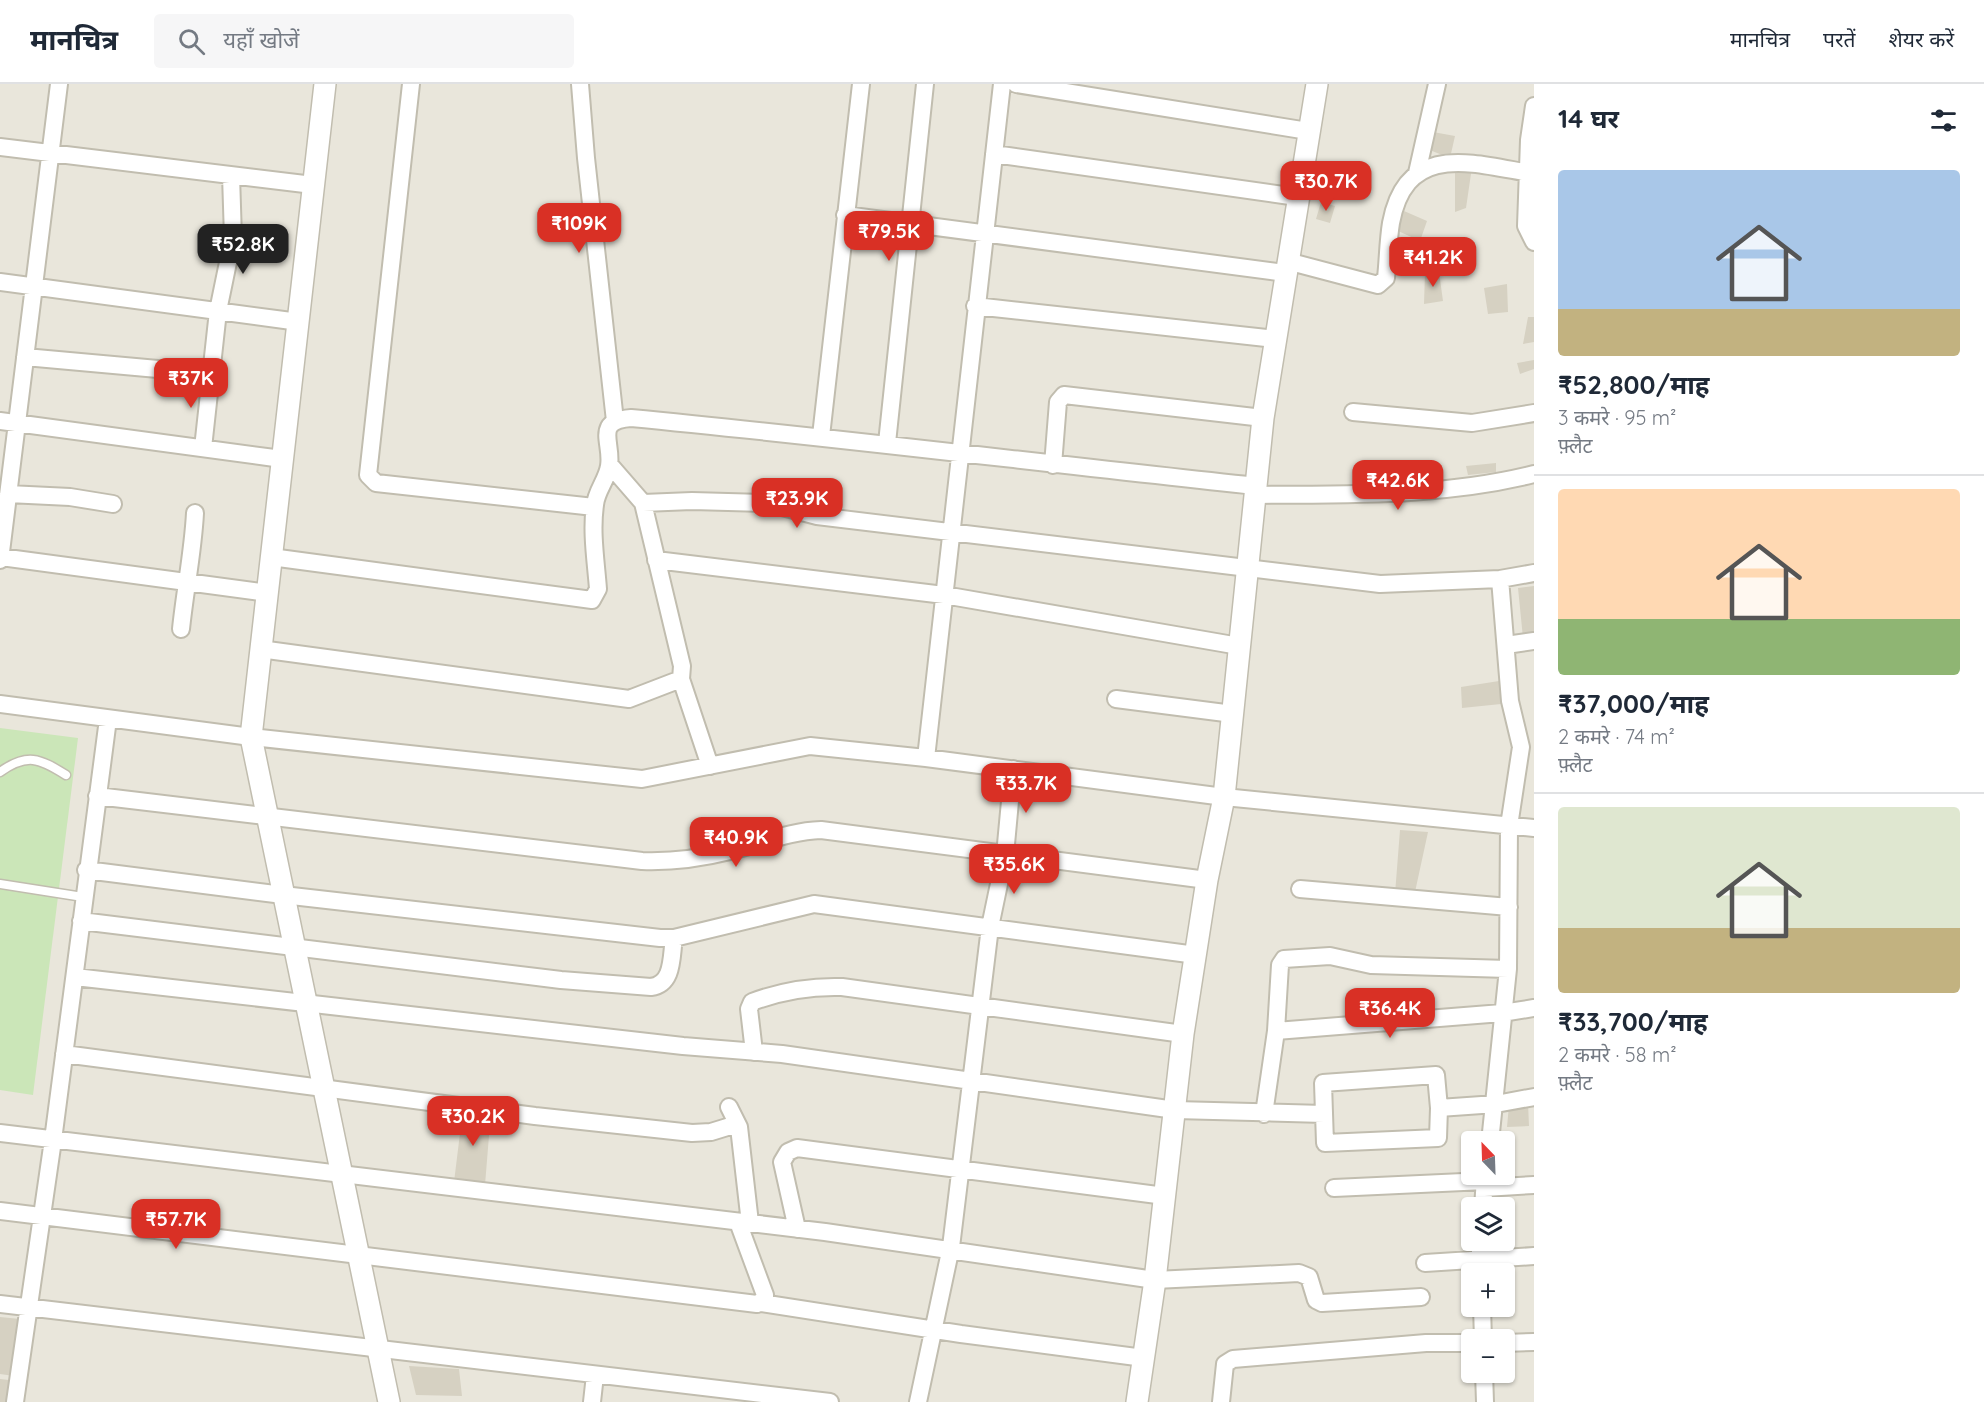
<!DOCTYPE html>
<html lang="hi">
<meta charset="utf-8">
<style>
body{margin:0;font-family:Quicksand,"Noto Sans Devanagari",sans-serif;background:#f6f6f7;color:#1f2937;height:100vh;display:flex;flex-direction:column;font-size:22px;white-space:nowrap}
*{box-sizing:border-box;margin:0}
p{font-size:20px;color:#747a83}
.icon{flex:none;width:33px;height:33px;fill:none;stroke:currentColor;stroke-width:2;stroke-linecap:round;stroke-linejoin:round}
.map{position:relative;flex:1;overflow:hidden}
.side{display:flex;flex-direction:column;background:#fff;width:450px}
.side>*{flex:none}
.needle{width:39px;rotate:337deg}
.controls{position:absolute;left:1461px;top:1047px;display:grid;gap:12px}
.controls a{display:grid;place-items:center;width:54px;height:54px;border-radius:6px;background:#fff;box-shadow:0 2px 4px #0004;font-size:30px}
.price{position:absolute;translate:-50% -51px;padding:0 14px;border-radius:12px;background:#d93025;color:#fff;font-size:20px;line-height:39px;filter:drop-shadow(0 2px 3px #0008)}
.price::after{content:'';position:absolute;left:50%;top:36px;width:18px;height:14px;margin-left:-9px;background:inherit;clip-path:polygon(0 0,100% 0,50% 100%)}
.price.selected{background:#222;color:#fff}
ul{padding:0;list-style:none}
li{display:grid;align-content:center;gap:12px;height:318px;padding:0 24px}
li+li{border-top:2px solid #e0e1e3}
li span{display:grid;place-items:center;height:186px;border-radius:6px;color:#555}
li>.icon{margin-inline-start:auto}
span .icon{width:108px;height:108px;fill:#fffc;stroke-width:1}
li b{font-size:26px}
h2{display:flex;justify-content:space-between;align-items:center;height:72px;padding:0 24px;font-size:26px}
header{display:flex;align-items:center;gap:36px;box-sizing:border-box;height:84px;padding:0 30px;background:#fff;border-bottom:2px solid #e0e1e3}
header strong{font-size:28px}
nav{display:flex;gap:33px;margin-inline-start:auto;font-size:21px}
.search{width:420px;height:54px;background:#f6f6f7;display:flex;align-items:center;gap:15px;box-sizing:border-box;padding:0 21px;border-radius:6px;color:#747a83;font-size:22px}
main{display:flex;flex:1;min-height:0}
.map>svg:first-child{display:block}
.residential{fill:#e9e6db;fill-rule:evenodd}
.green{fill:#cbe6b8}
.building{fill:#d6d1c2}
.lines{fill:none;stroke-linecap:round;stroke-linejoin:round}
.service-casing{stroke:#c1bdaf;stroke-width:11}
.minor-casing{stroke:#c1bdaf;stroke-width:20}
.tertiary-casing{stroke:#c1bdaf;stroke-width:24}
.service{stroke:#fff;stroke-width:8}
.minor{stroke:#fff;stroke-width:16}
.tertiary{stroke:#fff;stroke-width:21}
</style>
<header>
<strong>मानचित्र</strong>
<div class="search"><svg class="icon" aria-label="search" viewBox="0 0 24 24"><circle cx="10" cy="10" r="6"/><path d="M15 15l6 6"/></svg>यहाँ खोजें</div>
<nav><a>मानचित्र</a><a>परतें</a><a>शेयर करें</a></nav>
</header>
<main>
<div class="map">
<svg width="1534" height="1318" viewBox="0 0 1534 1318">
<rect width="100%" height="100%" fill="#f5f4ec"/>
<path class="residential" d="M 0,0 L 1534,0 L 1534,1318 L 0,1318 ZM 1472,1058 L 1504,1058 L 1504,1090 L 1472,1090 ZM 1472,1124 L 1504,1124 L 1504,1156 L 1472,1156 ZM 1472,1190 L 1504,1190 L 1504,1222 L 1472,1222 ZM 1472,1256 L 1504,1256 L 1504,1288 L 1472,1288 Z"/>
<path class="green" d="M 0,644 L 78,654 L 33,1011 L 0,1006 Z"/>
<path class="building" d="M 1433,48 L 1455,52 L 1450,74 L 1427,65 Z
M 1455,81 L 1472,83 L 1466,124 L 1455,128 Z
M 1321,118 L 1335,122 L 1330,139 L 1316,135 Z
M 1404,127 L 1427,137 L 1420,157 L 1396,146 Z
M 1439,188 L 1443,217 L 1424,220 L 1425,189 Z
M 1507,200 L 1508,228 L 1488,230 L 1484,204 Z
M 1528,233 L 1534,233 L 1534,258 L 1523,260 Z
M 1534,276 L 1534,285 L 1520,290 L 1517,279 Z
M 1496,379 L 1496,388 L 1468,391 L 1466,382 Z
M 1534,502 L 1534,552 L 1523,554 L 1518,504 Z
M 1499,597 L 1501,620 L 1462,624 L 1461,603 Z
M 1400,746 L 1428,748 L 1415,808 L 1395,810 Z
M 1528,1019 L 1529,1042 L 1507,1043 L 1509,1021 Z
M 463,1025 L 491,1027 L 485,1101 L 454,1098 Z
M 0,1233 L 20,1235 L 14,1292 L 0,1290 Z
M 409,1282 L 459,1285 L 462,1312 L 416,1311 Z
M 0,1295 L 9,1296 L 7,1318 L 0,1318 Z"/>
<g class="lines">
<g class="service-casing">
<path id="service" d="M 0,688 C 27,669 39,674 66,691
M 0,800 L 83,813"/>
</g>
<g class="minor-casing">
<path id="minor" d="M 411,0 L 368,391 L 376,399 L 594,423
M 580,0 L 586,74 L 615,337
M 1016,0 L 1308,47
M 1534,22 L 1529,56 L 1526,142 L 1534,158
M 0,63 L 313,101
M 994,70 L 1297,113
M 1417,89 L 1437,0
M 845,131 L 1285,189
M 1287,177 L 1378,201 L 1386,194 C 1388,176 1388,157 1391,139 C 1406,58 1471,79 1529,89
M 0,198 L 299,238
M 975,222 L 1275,255
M 25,273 L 213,290
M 1353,328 L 1472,339 L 1534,329
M 0,337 L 282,375
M 821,352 L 861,0
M 887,359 L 925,0
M 203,364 L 218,227 L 233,154 L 231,91
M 1053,381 L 1058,318 L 1064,311 L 1263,334
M 8,410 L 70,413 L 113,420
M 1255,411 C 1349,410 1442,413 1534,390
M 643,419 L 692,417 L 767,419 L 817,432 L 1380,500 L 1500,495 L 1534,489
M 0,473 L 268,509
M 271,473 L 592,516 L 598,505 C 596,478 591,448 595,421 C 596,407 607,396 609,382 C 613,359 593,337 631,334 C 840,354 1048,380 1256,402
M 0,476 L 59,0
M 656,476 L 944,511 L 1239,562
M 181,545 C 185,506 193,468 195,429
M 1506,561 L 1534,557
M 260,565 L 629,615 L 681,595 L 682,582 L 643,419 L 610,381
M 681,595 L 710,682
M 1116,615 L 1233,630
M 0,620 L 251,653 L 642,695 L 810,662 L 926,674 L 1224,713 L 1534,744
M 926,674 L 1002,0
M 97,712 L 642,777 C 671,778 702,774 730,767 C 761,760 789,747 821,746 L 1207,796
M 86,786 L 283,811 L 660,854 L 674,854 L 814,820 L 1196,871
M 1300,805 L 1509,823
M 81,837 L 561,896 L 651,903 C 674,900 671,872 674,854
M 75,893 L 683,962 L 782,970 L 1175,1026 L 1324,1030
M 1276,947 L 1502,929 L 1534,924
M 754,968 L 749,925 L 752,918 C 781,907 810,902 842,903 L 1183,950
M 64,970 L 535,1032 L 692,1049 L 711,1048 L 737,1040
M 1436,991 L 1439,1024 L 1438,1054 L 1325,1059 L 1323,999 Z
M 729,1023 L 739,1043 L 750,1139
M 1439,1024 L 1496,1020 L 1534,1013
M 1264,1030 L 1276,947 L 1280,881 L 1284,875 L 1330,872 L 1371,881 L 1508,885
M 0,1049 L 825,1148 L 1155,1196 L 1299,1189 L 1309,1193 L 1316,1216 L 1322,1219 L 1421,1213
M 1490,1058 L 1508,885 L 1509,742 L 1521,663 L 1510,617 L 1500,495
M 1334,1104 L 1485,1097
M 1484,1104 L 1534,1101
M 1483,1124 L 1485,1094
M 0,1127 L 757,1220 L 765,1216 L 765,1211 L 738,1138
M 797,1145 L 782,1078 L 788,1068 L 797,1064 L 1165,1112
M 1425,1179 L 1534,1172
M 1480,1190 L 1480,1156
M 761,1219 L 961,1250 L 1144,1274
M 0,1220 L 830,1318
M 1482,1222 L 1483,1256
M 1504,1259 L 1534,1258
M 1484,1288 L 1485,1318
M 15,1318 L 53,1056 L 108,635
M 592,1318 L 595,1291
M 918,1318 L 951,1163 L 990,843 L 1005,771 L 1013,685
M 1221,1318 L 1225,1280 L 1233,1275 L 1426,1259 L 1472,1259"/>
</g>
<g class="tertiary-casing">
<path id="tertiary" d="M 325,0 L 251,653 L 389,1318
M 1137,1318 L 1155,1196 L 1183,950 L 1207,796 L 1224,713 L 1263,334 L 1317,0"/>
</g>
<use href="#service" class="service"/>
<use href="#minor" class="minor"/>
<use href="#tertiary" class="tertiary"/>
</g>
</svg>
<div class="controls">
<a><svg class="needle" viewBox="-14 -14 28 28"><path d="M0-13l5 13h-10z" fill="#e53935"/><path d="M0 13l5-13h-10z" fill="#747a83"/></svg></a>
<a><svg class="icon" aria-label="layers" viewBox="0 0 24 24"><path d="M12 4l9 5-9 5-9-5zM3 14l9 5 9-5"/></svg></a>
<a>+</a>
<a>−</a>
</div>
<b class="price" style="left:1326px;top:128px">₹30.7K</b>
<b class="price" style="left:579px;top:170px">₹109K</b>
<b class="price" style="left:889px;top:178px">₹79.5K</b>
<b class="price selected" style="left:243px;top:191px">₹52.8K</b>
<b class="price" style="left:1433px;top:204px">₹41.2K</b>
<b class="price" style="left:191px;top:325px">₹37K</b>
<b class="price" style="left:1398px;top:427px">₹42.6K</b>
<b class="price" style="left:797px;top:445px">₹23.9K</b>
<b class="price" style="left:1026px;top:730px">₹33.7K</b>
<b class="price" style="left:736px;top:784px">₹40.9K</b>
<b class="price" style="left:1014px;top:811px">₹35.6K</b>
<b class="price" style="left:1390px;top:955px">₹36.4K</b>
<b class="price" style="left:473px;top:1063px">₹30.2K</b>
<b class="price" style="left:176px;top:1166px">₹57.7K</b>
</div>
<section class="side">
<h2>14 घर<svg class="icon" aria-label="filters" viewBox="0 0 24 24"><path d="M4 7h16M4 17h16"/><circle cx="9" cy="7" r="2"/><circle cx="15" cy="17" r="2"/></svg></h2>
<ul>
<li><span style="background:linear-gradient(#a9c7e8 75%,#c2b280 0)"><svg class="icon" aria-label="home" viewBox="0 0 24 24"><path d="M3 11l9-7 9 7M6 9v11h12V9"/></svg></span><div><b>₹52,800/माह</b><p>3 कमरे · 95 m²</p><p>फ़्लैट</p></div></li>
<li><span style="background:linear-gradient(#ffd9b3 70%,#8fb573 0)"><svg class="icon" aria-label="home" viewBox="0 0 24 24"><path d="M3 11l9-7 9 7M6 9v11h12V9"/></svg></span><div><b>₹37,000/माह</b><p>2 कमरे · 74 m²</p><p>फ़्लैट</p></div></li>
<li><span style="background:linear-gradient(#dfe7d0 65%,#c2b280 0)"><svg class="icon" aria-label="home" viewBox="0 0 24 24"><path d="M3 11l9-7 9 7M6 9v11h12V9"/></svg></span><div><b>₹33,700/माह</b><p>2 कमरे · 58 m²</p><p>फ़्लैट</p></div></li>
</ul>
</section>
</main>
